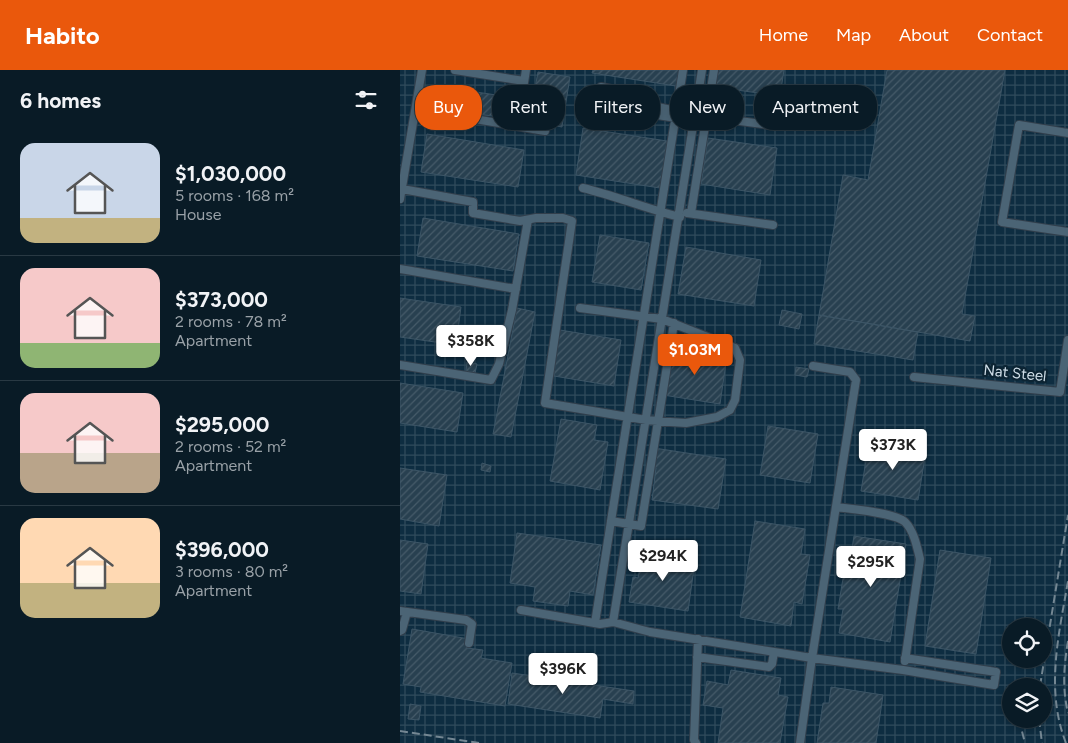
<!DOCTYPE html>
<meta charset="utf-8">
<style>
body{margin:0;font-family:Figtree,sans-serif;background:#12242e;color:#f1f3f6;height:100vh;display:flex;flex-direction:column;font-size:19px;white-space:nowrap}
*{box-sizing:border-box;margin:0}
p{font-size:16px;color:#99a1a7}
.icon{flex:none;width:28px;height:28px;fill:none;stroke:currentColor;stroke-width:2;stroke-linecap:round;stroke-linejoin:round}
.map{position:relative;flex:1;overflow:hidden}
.sheet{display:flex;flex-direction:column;background:#091b26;width:400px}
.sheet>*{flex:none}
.guide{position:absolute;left:15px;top:15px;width:475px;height:45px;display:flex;gap:10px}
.fabs{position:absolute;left:602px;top:548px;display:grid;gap:10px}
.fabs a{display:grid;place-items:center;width:50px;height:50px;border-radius:50%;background:#091b26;box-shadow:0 2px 8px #0003,0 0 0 1px #293943;font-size:25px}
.price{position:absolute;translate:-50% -42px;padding:0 11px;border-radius:5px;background:#fff;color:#222;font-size:16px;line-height:32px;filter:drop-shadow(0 1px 2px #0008)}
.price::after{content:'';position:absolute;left:50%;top:30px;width:15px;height:11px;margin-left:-8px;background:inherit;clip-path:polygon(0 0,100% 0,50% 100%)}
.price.current{background:#ea580c;color:#fff}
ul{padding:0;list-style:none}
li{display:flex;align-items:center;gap:15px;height:125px;padding:0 20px}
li+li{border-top:1px solid #293943}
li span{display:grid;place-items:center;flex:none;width:140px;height:100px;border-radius:15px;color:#555}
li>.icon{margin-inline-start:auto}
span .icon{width:60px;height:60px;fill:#fffc;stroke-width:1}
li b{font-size:21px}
h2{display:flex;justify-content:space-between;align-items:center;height:60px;padding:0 20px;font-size:21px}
.tag{padding:0 18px;border-radius:20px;background:#091b26;box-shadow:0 2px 8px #0003,0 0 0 1px #293943;font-size:18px;line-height:45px}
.tag.current{background:#ea580c;color:#fff}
header{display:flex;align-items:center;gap:30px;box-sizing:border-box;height:70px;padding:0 25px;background:#ea580c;color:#fff}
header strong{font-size:24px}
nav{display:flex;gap:28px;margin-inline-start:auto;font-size:18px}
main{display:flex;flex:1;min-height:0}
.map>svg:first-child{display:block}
.industrial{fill:url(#industrial-grid);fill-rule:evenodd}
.building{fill:url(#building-hatch);stroke:#3c5566}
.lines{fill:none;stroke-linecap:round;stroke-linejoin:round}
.minor-casing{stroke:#323f4c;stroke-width:10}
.minor{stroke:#4b6475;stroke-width:8}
.rail{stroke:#748793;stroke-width:2;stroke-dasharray:8 4;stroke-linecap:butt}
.labels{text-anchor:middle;stroke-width:4.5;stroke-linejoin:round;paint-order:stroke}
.street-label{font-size:15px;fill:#d1dfe9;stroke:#0c2433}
</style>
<header>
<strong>Habito</strong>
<nav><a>Home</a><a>Map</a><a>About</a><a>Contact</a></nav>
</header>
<main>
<section class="sheet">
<h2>6 homes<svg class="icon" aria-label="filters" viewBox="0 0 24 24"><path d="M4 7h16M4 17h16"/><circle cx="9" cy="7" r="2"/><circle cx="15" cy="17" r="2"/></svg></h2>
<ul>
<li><span style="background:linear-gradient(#c9d6e8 75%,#c2b280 0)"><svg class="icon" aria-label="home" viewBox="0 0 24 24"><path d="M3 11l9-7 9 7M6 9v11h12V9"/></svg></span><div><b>$1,030,000</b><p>5 rooms · 168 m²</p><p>House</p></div></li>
<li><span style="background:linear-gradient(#f6c9c9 75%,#8fb573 0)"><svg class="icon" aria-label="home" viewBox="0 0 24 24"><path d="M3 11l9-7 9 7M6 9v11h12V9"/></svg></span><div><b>$373,000</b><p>2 rooms · 78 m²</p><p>Apartment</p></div></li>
<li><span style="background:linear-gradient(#f6c9c9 60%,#b9a48a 0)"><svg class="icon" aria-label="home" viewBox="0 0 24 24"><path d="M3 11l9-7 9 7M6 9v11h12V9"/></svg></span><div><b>$295,000</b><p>2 rooms · 52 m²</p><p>Apartment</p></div></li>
<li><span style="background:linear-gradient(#ffd9b3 65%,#c2b280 0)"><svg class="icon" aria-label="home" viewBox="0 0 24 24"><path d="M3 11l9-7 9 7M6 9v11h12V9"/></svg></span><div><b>$396,000</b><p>3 rooms · 80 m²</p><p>Apartment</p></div></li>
</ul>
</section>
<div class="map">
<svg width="668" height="673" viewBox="0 0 668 673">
<defs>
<pattern id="industrial-grid" width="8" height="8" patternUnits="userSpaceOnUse" patternTransform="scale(1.25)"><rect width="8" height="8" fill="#0e2d41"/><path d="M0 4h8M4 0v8" fill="none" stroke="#304b5c"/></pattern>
<pattern id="building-hatch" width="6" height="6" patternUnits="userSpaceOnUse" patternTransform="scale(1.25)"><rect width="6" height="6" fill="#284050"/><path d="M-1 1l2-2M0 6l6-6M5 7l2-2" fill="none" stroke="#465b69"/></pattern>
</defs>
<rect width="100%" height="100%" fill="#0c2433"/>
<path class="industrial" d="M 0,0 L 668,0 L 668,673 L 0,673 ZM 611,556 L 644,556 L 644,589 L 611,589 ZM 611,616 L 644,616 L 644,649 L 611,649 Z"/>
<path class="building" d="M 193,0 L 279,0 L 276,16 L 192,3 Z
M 318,0 L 384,0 L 380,26 L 315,17 Z
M 487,0 L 605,0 L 562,244 L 575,246 L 570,271 L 419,245 L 443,105 L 468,110 Z
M 138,2 L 170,7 L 162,57 L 129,51 Z
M 36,16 L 103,26 L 99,47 L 32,37 Z
M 183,58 L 267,71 L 260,118 L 176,105 Z
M 27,64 L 124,80 L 118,117 L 21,102 Z
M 308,68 L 377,78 L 370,125 L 301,114 Z
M 23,148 L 119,164 L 113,201 L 17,186 Z
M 200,165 L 249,173 L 241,220 L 192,212 Z
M 286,177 L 361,190 L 354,236 L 278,224 Z
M 0,228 L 61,237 L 56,275 L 0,267 Z
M 117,238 L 135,242 L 111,367 L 93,364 Z
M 382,240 L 402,244 L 399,259 L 379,255 Z
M 419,245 L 518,262 L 513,290 L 414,274 Z
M 160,260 L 221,270 L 214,316 L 154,306 L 156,283 Z
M 271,277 L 327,286 L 320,334 L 263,325 Z
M 71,278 L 84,280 L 83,286 L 71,285 Z
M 67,292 L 77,294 L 75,303 L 66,301 Z
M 396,297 L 409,299 L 407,307 L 395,305 Z
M 0,313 L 63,323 L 57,362 L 0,353 Z
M 161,349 L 197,355 L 194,370 L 208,372 L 200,420 L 150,411 Z
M 368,356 L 418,364 L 410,413 L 360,405 Z
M 469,372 L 526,381 L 518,430 L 461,421 Z
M 254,378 L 326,389 L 318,439 L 252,430 L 256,398 L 251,397 Z
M 82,393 L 91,396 L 90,402 L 81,400 Z
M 0,398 L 47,405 L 39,456 L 0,449 Z
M 355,451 L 405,459 L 401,484 L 410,485 L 402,534 L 394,532 L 391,556 L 340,547 Z
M 117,463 L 201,475 L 193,525 L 170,521 L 168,536 L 133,531 L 135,517 L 110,513 Z
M 454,466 L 506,474 L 490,572 L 439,563 L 443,539 L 438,539 L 446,490 L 450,491 Z
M 0,470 L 28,474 L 21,524 L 0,521 Z
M 540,480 L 591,488 L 576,584 L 525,576 Z
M 236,482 L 295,491 L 288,541 L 229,532 L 233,507 L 238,508 L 240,497 L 234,496 Z
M 12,559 L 69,569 L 67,578 L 83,580 L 81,588 L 112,593 L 105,636 L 20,622 L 21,617 L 3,614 Z
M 331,600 L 381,608 L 378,625 L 388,627 L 380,673 L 318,673 L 323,638 L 303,635 L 307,611 L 328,615 Z
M 112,603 L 234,621 L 233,634 L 203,629 L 200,648 L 108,634 Z
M 431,617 L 483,625 L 476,673 L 417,673 L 423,633 L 429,633 Z
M 10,634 L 21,636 L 19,650 L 8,649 Z"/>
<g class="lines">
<g class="minor-casing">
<path id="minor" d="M 55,0 L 124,11
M 302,0 L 213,552 L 250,562 L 412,588 L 400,673
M 201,17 L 246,26 L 248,35 L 295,45 L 369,55
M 197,35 L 294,51
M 16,39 L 145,61
M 117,56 L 126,0
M 668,63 L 619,55 L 602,152 L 668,162
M 183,118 C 216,126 247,139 280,147
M 2,119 L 73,132 L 73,143 L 120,151 L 136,148 L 163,148 L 172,151 L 145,333 L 246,350 L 270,352 L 286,353 L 317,347 L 330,340 L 335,330 L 340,290 L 335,278 L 262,249 L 180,238
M 0,129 L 22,0
M 287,143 L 373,155
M 291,143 L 314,0
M 0,199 L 116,219
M 0,295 L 91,310 L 99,294 L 112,240 L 128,150
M 413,296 L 450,302 L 456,310 L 412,588 L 503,600 L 594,615 L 596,602 L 505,588
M 514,307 L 660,322 L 668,270
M 436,437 C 451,439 496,443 505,452 C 514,461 517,477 520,489 L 505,591
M 211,451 L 283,0
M 121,540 L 200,554 L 213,552
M 0,541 L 66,550 L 72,554 L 69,573
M 195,553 L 211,451 L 241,456 L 274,253
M 0,561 L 2,560 L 7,542
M 297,587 L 369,597 L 372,594 L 374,582
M 296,673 L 294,670 L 298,569"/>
</g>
<use href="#minor" class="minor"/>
<path class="rail" d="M 668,571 C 664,595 662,618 668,643
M 640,616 L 668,445
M 639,649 L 642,673
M 619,650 L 625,673
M 0,661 L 79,673
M 666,673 C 645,620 659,564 668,511"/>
</g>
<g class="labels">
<g class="street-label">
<text transform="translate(615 303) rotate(6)" y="5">Nat Steel</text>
</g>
</g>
</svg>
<div class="fabs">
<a><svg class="icon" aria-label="locate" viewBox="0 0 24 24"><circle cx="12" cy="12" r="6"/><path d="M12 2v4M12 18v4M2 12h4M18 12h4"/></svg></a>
<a><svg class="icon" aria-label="layers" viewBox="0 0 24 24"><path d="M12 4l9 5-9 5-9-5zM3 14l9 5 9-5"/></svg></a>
</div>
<b class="price" style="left:71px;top:297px">$358K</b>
<b class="price current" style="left:295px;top:306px">$1.03M</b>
<b class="price" style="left:493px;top:401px">$373K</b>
<b class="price" style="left:263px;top:512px">$294K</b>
<b class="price" style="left:471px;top:518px">$295K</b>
<b class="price" style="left:163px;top:625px">$396K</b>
<div class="guide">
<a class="tag current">Buy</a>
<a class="tag">Rent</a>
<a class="tag">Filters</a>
<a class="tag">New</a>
<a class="tag">Apartment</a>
</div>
</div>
</main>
